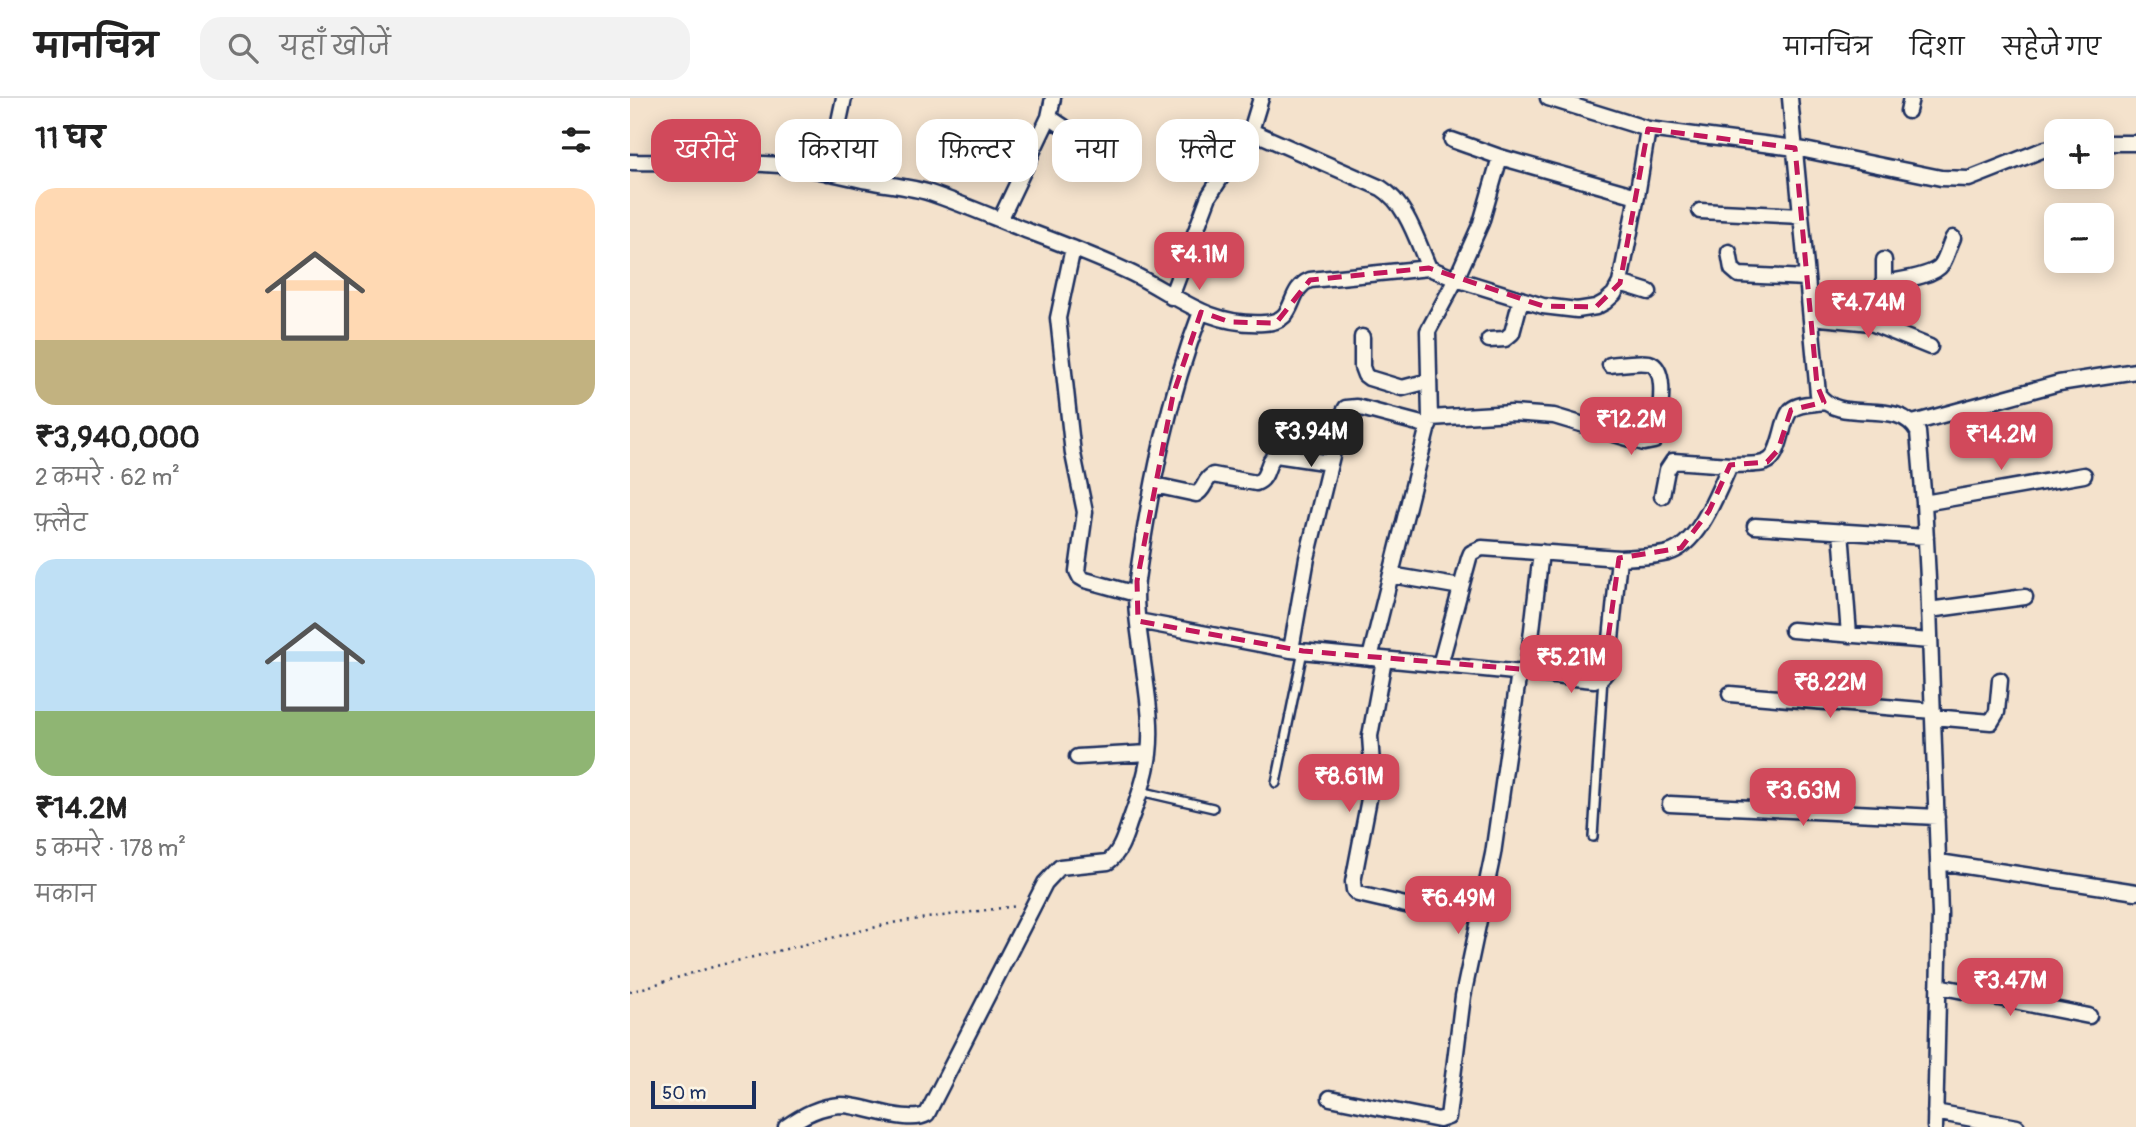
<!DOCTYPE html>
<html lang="hi">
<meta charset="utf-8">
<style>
body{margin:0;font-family:Pangolin,"Playpen Sans Deva",sans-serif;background:#f2f2f2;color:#222;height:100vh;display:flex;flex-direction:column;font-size:26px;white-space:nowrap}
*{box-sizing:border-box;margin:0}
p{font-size:23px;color:#767676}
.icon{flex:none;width:38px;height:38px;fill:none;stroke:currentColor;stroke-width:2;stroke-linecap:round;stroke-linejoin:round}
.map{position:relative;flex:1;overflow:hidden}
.sheet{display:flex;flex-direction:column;background:#fff;width:630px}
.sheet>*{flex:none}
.top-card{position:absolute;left:21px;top:21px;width:665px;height:63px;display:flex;gap:14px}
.controls{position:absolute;left:1414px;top:21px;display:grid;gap:14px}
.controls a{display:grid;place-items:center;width:70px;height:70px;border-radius:14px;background:#fff;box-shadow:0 4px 18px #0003;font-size:35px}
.scale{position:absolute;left:21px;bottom:18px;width:105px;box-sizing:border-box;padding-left:7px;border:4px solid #1b2f5e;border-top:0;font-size:19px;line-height:24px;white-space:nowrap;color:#1b2f5e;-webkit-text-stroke:5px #fcf5e5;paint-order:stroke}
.price{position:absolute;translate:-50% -60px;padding:0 16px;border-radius:14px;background:#d1495b;color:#fff;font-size:23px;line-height:46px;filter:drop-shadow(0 2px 4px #0008)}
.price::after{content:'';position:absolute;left:50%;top:42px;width:21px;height:16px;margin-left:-10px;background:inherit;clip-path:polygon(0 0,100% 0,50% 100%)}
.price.current{background:#222;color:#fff}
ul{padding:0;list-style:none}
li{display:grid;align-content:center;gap:14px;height:371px;padding:0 35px}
li span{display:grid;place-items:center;height:217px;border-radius:21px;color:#555}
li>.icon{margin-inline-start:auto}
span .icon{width:126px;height:126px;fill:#fffc;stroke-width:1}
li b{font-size:30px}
h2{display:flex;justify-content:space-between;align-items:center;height:84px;padding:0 35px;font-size:30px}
.tag{padding:0 24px;border-radius:21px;background:#fff;box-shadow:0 4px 18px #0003;font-size:24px;line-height:63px}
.tag.current{background:#d1495b;color:#fff}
header{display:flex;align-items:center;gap:42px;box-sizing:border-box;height:98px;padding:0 35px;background:#fff;border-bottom:2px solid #e0e0e0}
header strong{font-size:33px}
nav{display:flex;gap:38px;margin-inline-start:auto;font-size:24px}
.search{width:490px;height:63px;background:#f2f2f2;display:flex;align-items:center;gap:18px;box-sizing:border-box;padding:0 24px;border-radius:21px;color:#767676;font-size:26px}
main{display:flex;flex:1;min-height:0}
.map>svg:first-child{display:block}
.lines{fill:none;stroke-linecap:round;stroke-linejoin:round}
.lane-casing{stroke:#1b2f5e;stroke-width:12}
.street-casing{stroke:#1b2f5e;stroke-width:19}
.path{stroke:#1b2f5e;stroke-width:2.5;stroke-dasharray:2 5;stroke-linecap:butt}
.lane{stroke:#fcf5e5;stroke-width:7}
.street{stroke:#fcf5e5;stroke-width:14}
.marked{fill:none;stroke:#c2185b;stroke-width:5;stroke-dasharray:14 9;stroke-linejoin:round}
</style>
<header>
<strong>मानचित्र</strong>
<div class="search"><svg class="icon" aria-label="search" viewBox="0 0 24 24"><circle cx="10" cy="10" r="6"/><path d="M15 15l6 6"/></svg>यहाँ खोजें</div>
<nav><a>मानचित्र</a><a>दिशा</a><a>सहेजे गए</a></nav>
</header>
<main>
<section class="sheet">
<h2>11 घर<svg class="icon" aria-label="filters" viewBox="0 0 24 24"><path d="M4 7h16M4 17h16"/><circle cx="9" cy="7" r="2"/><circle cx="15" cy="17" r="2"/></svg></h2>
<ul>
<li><span style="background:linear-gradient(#ffd9b3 70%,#c2b280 0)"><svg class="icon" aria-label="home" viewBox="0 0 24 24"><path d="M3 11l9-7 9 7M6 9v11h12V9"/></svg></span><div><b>₹3,940,000</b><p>2 कमरे · 62 m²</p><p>फ़्लैट</p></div></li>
<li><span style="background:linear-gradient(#bfe0f5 70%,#8fb573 0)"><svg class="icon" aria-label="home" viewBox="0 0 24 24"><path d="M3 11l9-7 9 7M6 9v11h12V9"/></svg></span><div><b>₹14.2M</b><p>5 कमरे · 178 m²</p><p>मकान</p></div></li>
</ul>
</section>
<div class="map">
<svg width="1506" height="1029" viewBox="0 0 1506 1029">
<rect width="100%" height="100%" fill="#f4e2cc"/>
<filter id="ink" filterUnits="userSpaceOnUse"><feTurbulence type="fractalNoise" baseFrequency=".0143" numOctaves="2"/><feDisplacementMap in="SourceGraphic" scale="14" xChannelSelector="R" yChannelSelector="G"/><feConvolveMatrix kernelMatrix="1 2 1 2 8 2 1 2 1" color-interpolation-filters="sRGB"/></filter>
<g filter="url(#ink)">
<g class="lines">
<g class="lane-casing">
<path id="lane" d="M 646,685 L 673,553
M 510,693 L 583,710
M 963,739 L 973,579"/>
</g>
<g class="street-casing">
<path id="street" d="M 918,0 L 1018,31 L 1165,50 L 1311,80 L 1339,81 L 1415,51 L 1426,49
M 1160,0 L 1188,296 C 1210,329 1268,297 1288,334 L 1294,405 L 1298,481 L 1310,816 L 1305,1029
M 1278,13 L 1281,0
M 419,19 L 467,51
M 621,33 L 751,90 C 777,106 787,143 799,170
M 822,42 L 870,59
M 1472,45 L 1506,45
M 0,64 C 49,65 100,63 149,67 C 178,69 209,77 238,83 C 258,87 281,89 300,95 C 330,105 360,118 390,130 C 427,144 466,158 503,176 C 549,199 579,228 634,225 C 669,224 655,192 680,182 L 799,170 L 826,181 L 913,208 L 947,212 L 966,209 L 975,204 L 984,196 L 990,185 L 1007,98 L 1018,31
M 198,75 L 214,0
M 1070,113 L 1171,118
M 370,122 L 419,19 L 423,0
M 443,150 L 428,220 L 443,356 L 455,414 L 447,473 L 450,479 L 455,482 L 506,496
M 1099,154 L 1102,171 L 1109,177 L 1177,180
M 990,185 L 1019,194
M 1254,185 C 1268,182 1304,179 1312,166 C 1317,158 1319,148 1323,140
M 541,199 L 579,98 L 621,33 L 631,0
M 1181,219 L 1241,225 L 1300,249
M 1241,225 L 1254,185 L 1254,162
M 732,239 L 732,269 L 735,277 L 739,280 L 772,290 L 799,283
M 859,242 L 875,241 L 882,235 L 891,201
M 800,320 L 882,315 L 924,318 L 1014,345 L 1024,343 L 1027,338 C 1028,322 1040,271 1019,265 C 1007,263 991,266 980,267
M 1283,325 L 1429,285 L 1506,273
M 524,387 L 566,396 C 575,392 574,381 583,377 L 626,385 C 640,380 635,364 646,357 L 700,365
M 1032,398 L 1037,372 L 1043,363 L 1100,367
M 1294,405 L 1454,377
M 1125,428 L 1296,439
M 1211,433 L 1219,537
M 761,477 L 831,489
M 1299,512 L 1395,499
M 508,523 L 661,552 L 964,582 L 973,578 L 978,572 L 989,460 C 1005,459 1023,459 1038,455 C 1069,447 1088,393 1100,367 C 1142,366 1143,370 1154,327 C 1156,322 1157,316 1161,312 C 1169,305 1184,306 1194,304
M 1162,532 L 1300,543
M 661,552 L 677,460 L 712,317 L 716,310 L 727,309 L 799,328
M 740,560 L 800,320 L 798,233 L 826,181 L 851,125 L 870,59 L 1007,98
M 754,562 L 740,638 L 743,680 L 723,784 L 724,792 L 728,796 L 780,808
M 810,567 L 839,460 L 841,455 L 852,450 L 989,460
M 897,575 L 911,454
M 1100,596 L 1303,613
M 1303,619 L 1361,624 L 1367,614 L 1370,582
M 447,659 L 519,655
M 1040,706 L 1307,719
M 1309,764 L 1506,794
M 1308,888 L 1459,918
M 700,1000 L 809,1022 L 818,1019 L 833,898 L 863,756 L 889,574
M 1305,1014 L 1387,1029
M 156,1029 C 173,1017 190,1008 211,1007 C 234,1007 278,1027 297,1016 L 415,785 L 430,769 L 478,764 C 491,754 495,737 500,723 C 508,701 516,679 519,656 C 523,623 516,589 512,556 C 509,532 504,507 507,482 C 520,391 538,300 571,214"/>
</g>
<path class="path" d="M 0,894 L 86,868 L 267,824 L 387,808"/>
<use href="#lane" class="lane"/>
<use href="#street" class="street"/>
</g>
</g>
<path class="marked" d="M 1018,31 L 1165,50 L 1187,287 L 1194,304 L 1161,312 L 1148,352 L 1137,364 L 1100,367 L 1079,413 L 1051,450 L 989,460 L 973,578 L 673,553 L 508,523 L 507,483 L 543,297 L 571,214 L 600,224 L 646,225 L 680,182 L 799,170 L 913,208 L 966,209 L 990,185 Z"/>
</svg>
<div class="controls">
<a>+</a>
<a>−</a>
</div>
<div class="scale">50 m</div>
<b class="price" style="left:569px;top:194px">₹4.1M</b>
<b class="price" style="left:1238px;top:242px">₹4.74M</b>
<b class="price" style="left:1001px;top:359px">₹12.2M</b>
<b class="price current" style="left:681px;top:371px">₹3.94M</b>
<b class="price" style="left:1371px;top:374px">₹14.2M</b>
<b class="price" style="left:941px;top:597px">₹5.21M</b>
<b class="price" style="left:1200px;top:622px">₹8.22M</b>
<b class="price" style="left:719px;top:716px">₹8.61M</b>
<b class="price" style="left:1173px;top:730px">₹3.63M</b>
<b class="price" style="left:828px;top:838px">₹6.49M</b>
<b class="price" style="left:1380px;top:920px">₹3.47M</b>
<div class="top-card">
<a class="tag current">खरीदें</a>
<a class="tag">किराया</a>
<a class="tag">फ़िल्टर</a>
<a class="tag">नया</a>
<a class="tag">फ़्लैट</a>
</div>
</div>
</main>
